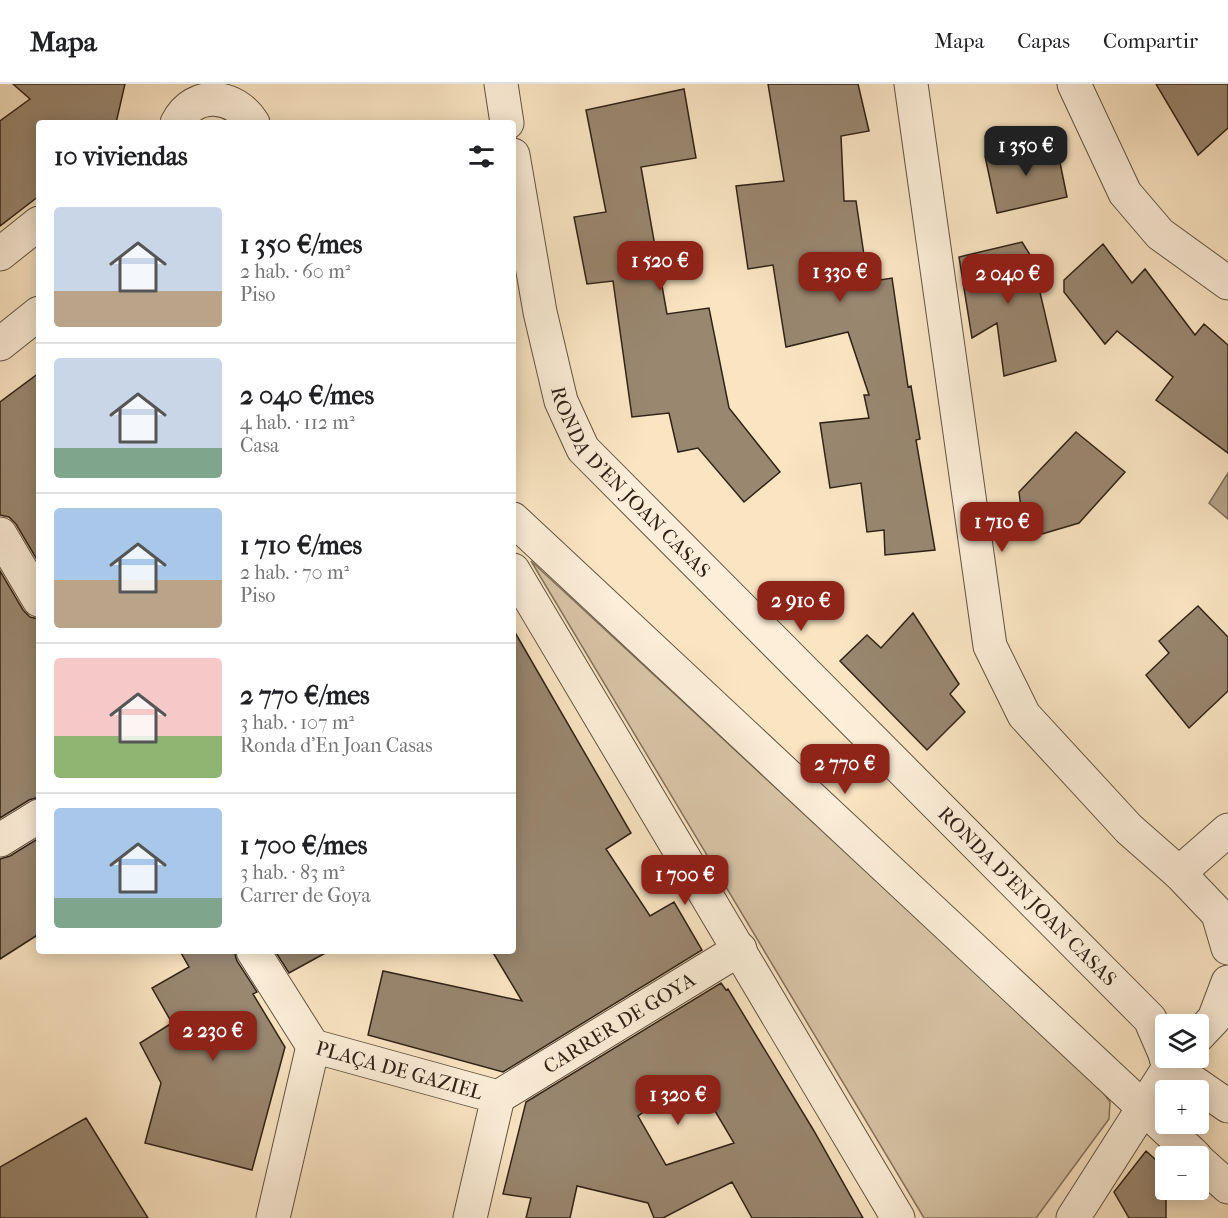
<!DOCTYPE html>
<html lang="es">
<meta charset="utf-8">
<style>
body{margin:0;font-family:"IM FELL French Canon",serif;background:#f6f6f6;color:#202124;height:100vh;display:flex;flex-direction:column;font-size:22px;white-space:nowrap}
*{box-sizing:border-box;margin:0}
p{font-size:20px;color:#757577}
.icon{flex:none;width:33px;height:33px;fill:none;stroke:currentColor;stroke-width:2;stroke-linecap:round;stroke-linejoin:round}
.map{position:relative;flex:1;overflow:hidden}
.details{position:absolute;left:36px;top:36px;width:480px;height:834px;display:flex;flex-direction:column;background:#fff;border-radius:6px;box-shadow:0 3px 15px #0003}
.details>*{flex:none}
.buttons{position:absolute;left:1155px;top:930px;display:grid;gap:12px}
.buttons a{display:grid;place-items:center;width:54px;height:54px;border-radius:6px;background:#fff;box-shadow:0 3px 15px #0003;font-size:30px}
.price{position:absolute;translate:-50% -51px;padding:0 14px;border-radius:12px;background:#8f2418;color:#fff;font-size:20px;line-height:39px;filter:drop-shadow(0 2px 3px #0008)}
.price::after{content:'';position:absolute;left:50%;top:36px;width:18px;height:14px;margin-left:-9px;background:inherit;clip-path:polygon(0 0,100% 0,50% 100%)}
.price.current{background:#222;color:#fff}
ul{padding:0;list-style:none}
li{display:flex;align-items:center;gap:18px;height:150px;padding:0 18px}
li+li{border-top:2px solid #e0e0e0}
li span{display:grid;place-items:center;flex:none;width:168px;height:120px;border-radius:6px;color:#555}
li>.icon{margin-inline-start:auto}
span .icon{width:72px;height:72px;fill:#fffc;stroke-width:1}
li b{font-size:26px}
h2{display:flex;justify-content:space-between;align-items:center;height:72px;padding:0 18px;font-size:26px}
header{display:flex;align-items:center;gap:36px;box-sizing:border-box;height:84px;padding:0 30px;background:#fff;border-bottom:2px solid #e0e0e0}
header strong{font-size:28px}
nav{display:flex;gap:33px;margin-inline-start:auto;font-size:21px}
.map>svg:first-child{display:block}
.green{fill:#d7c4a6;stroke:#83735e;stroke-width:1.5}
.water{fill:#b5a388;stroke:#7f6f5a;stroke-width:1.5}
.building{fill:#998770;stroke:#2f2216;stroke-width:1.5;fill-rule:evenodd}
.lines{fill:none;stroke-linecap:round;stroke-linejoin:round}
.minor-casing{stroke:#625341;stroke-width:35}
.minor{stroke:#fceed8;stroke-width:33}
.labels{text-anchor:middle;stroke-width:5;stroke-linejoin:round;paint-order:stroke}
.street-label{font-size:20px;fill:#2f2216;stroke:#fceed8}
</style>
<header>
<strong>Mapa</strong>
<nav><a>Mapa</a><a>Capas</a><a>Compartir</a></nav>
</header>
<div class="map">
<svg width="1228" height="1134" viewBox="0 0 1228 1134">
<rect width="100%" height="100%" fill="#fae5c3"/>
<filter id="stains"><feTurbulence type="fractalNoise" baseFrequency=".00333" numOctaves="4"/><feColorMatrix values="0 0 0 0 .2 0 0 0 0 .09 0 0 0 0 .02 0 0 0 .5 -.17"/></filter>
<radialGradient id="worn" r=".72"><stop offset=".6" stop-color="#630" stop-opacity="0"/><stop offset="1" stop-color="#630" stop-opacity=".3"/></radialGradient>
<path class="green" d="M 531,477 L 1099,1003 L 1110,1018 L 1109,1035 L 1036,1134 L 924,1134 Z"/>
<path class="water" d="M 1228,389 L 1228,435 L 1209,419 Z"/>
<path class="building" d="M 13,0 L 125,0 L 116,39 L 39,39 L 39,112 L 0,142 L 0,37 L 30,15 Z
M 768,0 L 858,0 L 869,47 L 841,52 L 844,117 L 856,117 L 868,198 L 892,194 L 908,303 L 911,302 L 920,355 L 916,356 L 935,466 L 885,471 L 884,446 L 867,448 L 861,399 L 830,404 L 820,339 L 869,334 L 864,311 L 869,311 L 848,248 L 786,263 L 773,181 L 748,185 L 736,102 L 784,97 Z
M 1156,0 L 1228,0 L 1228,44 L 1198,71 Z
M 684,5 L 696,74 L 641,83 L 667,230 L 709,224 L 729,324 L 780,388 L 744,418 L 698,364 L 678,368 L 669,329 L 632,333 L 613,197 L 587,200 L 574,133 L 606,128 L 586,26 Z
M 1056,59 L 1067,113 L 997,129 L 985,72 Z
M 1022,158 L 1032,174 L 1056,277 L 1004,292 L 997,239 L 972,254 L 959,173 Z
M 1103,160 L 1132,199 L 1145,185 L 1195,251 L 1204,240 L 1228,261 L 1228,369 L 1156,316 L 1173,293 L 1117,247 L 1105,260 L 1064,208 L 1064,196 Z
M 39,289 L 39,479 L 16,440 L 9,433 L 0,431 L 0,318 Z
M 1076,348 L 1125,388 L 1079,439 L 1025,455 L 1019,408 Z
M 0,487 L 23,526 L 30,533 L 39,535 L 39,713 L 29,716 L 0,734 Z
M 1198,522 L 1228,553 L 1228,607 L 1189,644 L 1146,591 L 1169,569 L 1159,557 Z
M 913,529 L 959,600 L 950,610 L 965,628 L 927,666 L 840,577 L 867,551 L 881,564 Z
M 513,545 L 631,749 L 606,765 L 650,832 L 674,818 L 702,866 L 503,988 L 368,951 L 383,887 L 522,917 L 492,867 L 513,867 Z
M 39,754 L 39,850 L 0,875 L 0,775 L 10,772 Z
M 180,867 L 234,867 L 237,877 L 257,908 L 253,910 L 285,963 L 252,1086 L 145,1059 L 161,999 L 140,959 L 172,939 L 152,904 L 189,883 Z
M 275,867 L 329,867 L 289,889 Z
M 721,899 L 726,906 L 728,905 L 814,1047 L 863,1134 L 752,1134 L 732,1098 L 663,1134 L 654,1134 L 648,1119 L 577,1102 L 570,1134 L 526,1134 L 531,1114 L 503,1110 L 526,1018 ZM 695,993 L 734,1059 L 666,1081 L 638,1032 Z
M 86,1034 L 148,1134 L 0,1134 L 0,1083 Z
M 1146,1067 L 1166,1085 L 1166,1134 L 1129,1134 L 1114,1108 Z"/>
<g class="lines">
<g class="minor-casing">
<g id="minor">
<path d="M 501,0 L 507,39"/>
<path d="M 911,0 L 990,562 L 1024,631 L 1129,745 L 1179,789 L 1218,830 L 1228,864"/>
<path d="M 1074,0 L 1125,109 L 1160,150 L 1228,199"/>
<path d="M 177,39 C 194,5 235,10 253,39"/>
<path id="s1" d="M 513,71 L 540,228 L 561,317 L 583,365 L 1150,935 L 1166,972"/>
<path d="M 0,170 L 39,139"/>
<path d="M 0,260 L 39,229"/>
<path d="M 513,435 L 1195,1072"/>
<path d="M 0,450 L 39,516"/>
<path d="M 513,486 L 898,1134"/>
<path d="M 0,756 L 39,732"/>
<path d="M 1179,789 L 1228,746"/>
<path d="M 253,867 L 313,962"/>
<path d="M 1198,952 L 1214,935 L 1228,898"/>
<path d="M 1178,974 L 1170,982 L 1228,1022"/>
<path id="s2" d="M 498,1013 L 740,865"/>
<path d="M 1198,1076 L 1228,1103"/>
<path id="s3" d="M 273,1134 L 313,962 L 498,1013 L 470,1134"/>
<path d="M 1073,1134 L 1170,982 L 1166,974"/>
</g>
</g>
<use href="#minor" class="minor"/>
</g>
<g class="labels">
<g class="street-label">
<text dy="7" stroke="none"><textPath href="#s1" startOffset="358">RONDA D'EN JOAN CASAS</textPath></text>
<text dy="7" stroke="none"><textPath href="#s1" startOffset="934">RONDA D'EN JOAN CASAS</textPath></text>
<text dy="7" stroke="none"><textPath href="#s2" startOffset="142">CARRER DE GOYA</textPath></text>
<text dy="7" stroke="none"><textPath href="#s3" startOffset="266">PLAÇA DE GAZIEL</textPath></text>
</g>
</g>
<rect width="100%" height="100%" filter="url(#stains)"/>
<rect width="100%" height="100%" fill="url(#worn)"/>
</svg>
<div class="buttons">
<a><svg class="icon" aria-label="layers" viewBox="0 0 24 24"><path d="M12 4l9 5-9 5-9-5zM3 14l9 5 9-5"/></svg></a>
<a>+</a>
<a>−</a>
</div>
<b class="price current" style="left:1026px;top:93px">1 350 €</b>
<b class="price" style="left:660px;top:208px">1 520 €</b>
<b class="price" style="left:840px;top:219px">1 330 €</b>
<b class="price" style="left:1008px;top:221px">2 040 €</b>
<b class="price" style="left:1002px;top:469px">1 710 €</b>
<b class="price" style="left:801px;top:548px">2 910 €</b>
<b class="price" style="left:845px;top:711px">2 770 €</b>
<b class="price" style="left:685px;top:822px">1 700 €</b>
<b class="price" style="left:213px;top:978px">2 230 €</b>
<b class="price" style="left:678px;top:1042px">1 320 €</b>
<section class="details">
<h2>10 viviendas<svg class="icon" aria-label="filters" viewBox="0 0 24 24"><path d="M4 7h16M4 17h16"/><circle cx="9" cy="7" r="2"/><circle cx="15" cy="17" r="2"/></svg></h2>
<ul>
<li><span style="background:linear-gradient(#c9d6e8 70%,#b9a48a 0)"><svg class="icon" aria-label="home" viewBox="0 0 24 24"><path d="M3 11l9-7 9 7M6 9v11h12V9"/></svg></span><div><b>1 350 €/mes</b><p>2 hab. · 60 m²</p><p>Piso</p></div></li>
<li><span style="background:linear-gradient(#c9d6e8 75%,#7fa58c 0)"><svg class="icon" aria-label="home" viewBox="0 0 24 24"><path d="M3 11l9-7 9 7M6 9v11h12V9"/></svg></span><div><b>2 040 €/mes</b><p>4 hab. · 112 m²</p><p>Casa</p></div></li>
<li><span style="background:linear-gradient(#a9c7e8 60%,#b9a48a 0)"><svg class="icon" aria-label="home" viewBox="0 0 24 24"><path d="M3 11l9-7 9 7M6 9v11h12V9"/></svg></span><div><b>1 710 €/mes</b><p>2 hab. · 70 m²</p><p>Piso</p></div></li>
<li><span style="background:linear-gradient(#f6c9c9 65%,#8fb573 0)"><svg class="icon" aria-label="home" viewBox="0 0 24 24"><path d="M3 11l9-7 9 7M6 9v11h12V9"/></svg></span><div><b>2 770 €/mes</b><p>3 hab. · 107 m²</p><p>Ronda d'En Joan Casas</p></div></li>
<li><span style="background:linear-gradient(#a9c7e8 75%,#7fa58c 0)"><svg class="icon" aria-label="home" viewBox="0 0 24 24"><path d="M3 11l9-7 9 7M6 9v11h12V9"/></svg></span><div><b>1 700 €/mes</b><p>3 hab. · 83 m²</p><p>Carrer de Goya</p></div></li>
</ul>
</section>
</div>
